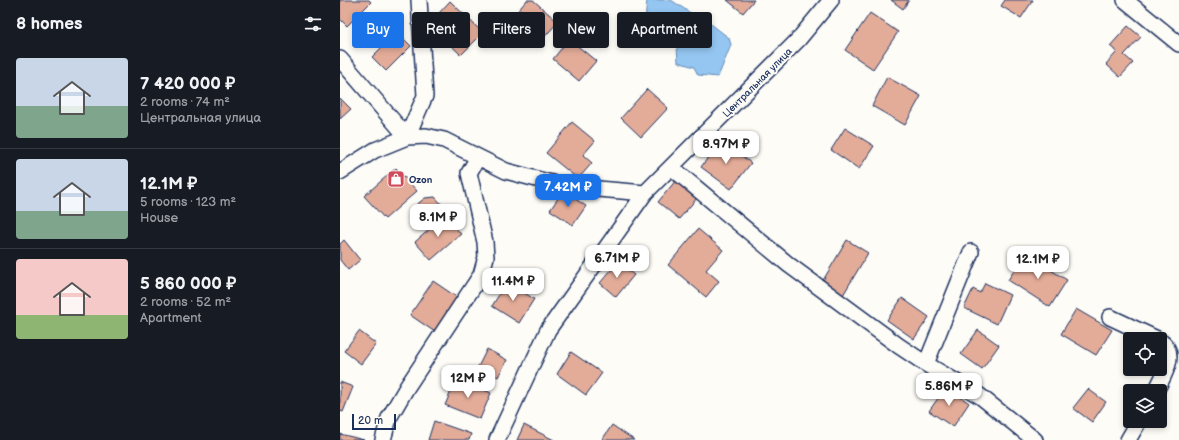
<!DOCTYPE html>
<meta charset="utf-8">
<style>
body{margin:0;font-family:"Balsamiq Sans",sans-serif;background:#242831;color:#f1f3f6;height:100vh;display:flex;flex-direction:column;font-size:15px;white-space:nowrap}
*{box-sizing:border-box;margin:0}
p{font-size:13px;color:#9ea1a6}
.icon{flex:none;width:22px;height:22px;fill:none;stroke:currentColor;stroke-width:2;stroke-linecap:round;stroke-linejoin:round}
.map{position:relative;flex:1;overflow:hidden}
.drawer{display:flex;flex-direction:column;background:#171b24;width:340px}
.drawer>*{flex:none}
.guide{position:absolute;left:12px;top:12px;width:380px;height:36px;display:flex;gap:8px}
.fabs{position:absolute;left:783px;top:332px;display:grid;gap:8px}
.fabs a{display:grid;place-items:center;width:44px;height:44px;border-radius:4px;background:#171b24;box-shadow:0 2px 6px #0003;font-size:20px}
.scale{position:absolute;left:12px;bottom:10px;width:44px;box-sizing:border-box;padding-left:4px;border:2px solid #1b2f5e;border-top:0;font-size:11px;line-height:14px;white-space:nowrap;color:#1b2f5e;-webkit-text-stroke:3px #fdfcf7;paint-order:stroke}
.price{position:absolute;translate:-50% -34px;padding:0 9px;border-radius:8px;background:#fff;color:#222;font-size:13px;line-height:26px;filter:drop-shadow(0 1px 2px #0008)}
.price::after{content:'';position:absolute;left:50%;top:24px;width:12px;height:9px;margin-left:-6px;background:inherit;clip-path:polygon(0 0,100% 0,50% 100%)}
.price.on{background:#1a73e8;color:#fff}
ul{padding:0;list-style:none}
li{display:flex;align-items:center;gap:12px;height:100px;padding:0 16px}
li+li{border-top:1px solid #363941}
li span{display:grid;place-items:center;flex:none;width:112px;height:80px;border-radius:4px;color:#555}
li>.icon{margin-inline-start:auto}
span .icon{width:48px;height:48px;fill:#fffc;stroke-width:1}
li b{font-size:17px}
h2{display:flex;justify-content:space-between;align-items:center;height:48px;padding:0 16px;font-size:17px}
.chip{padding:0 14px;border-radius:4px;background:#171b24;box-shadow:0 2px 6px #0003;font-size:14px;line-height:36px}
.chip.on{background:#1a73e8;color:#fff}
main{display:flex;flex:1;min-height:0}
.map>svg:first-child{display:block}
.water{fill:#94c6f1;stroke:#648ab6}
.building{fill:#e3ac99;stroke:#1b2f5e}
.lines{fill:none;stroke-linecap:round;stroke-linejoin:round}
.minor-casing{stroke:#1b2f5e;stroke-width:18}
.minor{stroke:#fdfcf7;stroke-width:15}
.labels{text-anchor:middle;stroke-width:4;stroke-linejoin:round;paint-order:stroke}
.street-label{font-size:10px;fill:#1b2f5e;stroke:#fdfcf7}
.poi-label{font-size:10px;font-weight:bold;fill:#1b2f5e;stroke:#fdfcf7;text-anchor:start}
</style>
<main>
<section class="drawer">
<h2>8 homes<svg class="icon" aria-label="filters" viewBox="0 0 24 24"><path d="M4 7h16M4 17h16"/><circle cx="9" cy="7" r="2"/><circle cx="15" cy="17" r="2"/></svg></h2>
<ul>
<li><span style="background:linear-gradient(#c9d6e8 60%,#7fa58c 0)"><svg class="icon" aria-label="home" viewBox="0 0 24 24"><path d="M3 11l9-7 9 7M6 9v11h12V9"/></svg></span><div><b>7 420 000 ₽</b><p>2 rooms · 74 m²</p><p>Центральная улица</p></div></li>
<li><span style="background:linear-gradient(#c9d6e8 65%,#7fa58c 0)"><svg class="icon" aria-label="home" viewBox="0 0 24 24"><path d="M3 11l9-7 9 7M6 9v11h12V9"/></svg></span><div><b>12.1M ₽</b><p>5 rooms · 123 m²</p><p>House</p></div></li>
<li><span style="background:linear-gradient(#f6c9c9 70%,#8fb573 0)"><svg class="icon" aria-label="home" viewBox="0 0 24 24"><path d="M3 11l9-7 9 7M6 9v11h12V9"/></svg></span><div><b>5 860 000 ₽</b><p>2 rooms · 52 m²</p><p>Apartment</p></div></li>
</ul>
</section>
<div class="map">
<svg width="839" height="440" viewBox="0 0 839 440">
<rect width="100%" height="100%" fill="#fdfcf7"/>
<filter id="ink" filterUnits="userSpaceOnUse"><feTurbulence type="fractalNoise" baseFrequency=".025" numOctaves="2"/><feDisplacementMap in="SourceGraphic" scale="8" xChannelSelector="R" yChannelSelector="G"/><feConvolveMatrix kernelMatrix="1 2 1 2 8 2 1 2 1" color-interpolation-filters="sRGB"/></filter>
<g filter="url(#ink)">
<path class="water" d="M 307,0 L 331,0 L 355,16 L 371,24 L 389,38 L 391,45 L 378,77 L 358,75 L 354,67 L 338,62 L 337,47 L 327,36 L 312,34 L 305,21 Z"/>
<path class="building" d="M 0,0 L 29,0 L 31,2 L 7,26 L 0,19 Z
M 187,0 L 193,0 L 218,22 L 198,44 L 170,20 Z
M 387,0 L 414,0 L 403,13 Z
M 551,0 L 569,0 L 563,9 Z
M 665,0 L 693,0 L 681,18 L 661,6 Z
M 110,1 L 143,33 L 121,55 L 89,24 Z
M 530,13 L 558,32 L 533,69 L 505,50 Z
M 788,26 L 801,37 L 784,55 L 793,63 L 780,77 L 766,64 L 777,52 L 770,46 Z
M 57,32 L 71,46 L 46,71 L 32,57 Z
M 229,39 L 256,61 L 239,81 L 213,59 Z
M 547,77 L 581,96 L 565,125 L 532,106 Z
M 307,89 L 328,108 L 301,137 L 281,118 Z
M 0,98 L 11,109 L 0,119 Z
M 232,122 L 255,141 L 243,155 L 252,163 L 238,179 L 206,153 Z
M 505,128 L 534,146 L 519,169 L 491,150 Z
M 381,140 L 411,163 L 391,189 L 361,167 Z
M 56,168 L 77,191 L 45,219 L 24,196 Z
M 337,179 L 358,197 L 339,219 L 318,202 Z
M 223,191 L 246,206 L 233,225 L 210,210 Z
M 95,197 L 104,207 L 82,225 L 70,210 L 85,198 Z
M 105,216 L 121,234 L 91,260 L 75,242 Z
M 358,229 L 383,250 L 366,270 L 379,281 L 366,297 L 328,265 Z
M 4,240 L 20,260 L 8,270 L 0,260 L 0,244 Z
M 507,240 L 528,253 L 503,295 L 482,282 Z
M 685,254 L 727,280 L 710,307 L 668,280 Z
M 278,262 L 294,275 L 276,297 L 260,283 Z
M 93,281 L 118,298 L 95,332 L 70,315 Z
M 167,282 L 194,299 L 179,323 L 152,306 Z
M 645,283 L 670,295 L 657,324 L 624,308 L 633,289 L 640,293 Z
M 562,298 L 589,317 L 574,339 L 547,320 Z
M 736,309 L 772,330 L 756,355 L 721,334 Z
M 638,330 L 659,345 L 642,369 L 621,354 Z
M 19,331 L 36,344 L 21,364 L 4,351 Z
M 147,349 L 167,360 L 158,377 L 138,367 Z
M 231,352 L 262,373 L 246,395 L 217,374 Z
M 117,378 L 151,393 L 140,419 L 105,405 Z
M 0,382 L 13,387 L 3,412 L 0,411 Z
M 606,387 L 629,403 L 613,427 L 589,411 Z
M 748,389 L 766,402 L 752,422 L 733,408 Z
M 94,421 L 131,434 L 129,440 L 88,440 Z
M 184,425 L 214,440 L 177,440 Z
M 272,425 L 294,440 L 262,440 Z
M 0,434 L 24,440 L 0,440 Z"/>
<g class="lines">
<g class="minor-casing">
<path id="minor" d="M 785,0 L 839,44
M 0,59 L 67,137
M 67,137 L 85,96 L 79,0
M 331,167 L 449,265 L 559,346 L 586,364 L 640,396 L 695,440
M 0,172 L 35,150 L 67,137 L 86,136 L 104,140 L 166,171 L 223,186 L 305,193
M 770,317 L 817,339
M 586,364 L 631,252
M 816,391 C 823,376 839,353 820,341
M 43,440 L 49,418 L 67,387 L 141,275 L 146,257 L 145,242 L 129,173 L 138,157
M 157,440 L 208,330 L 305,193 L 458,40 L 491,0
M 788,440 L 799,421"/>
</g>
<use href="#minor" class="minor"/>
</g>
</g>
<defs>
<g id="shop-square" transform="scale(0.9)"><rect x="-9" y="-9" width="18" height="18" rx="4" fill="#d1495b" stroke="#fdfcf7"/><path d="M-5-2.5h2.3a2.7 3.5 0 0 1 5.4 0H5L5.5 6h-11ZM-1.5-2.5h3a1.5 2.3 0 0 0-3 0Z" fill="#fff"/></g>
</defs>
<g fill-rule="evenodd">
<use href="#shop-square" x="56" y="179"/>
</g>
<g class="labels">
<g class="street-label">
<text transform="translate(417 82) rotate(-45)" y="4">Центральная улица</text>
</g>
<g class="poi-label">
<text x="69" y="183">Ozon</text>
</g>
</g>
</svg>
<div class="fabs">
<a><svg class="icon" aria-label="locate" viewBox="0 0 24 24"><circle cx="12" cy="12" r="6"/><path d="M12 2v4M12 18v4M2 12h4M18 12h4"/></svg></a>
<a><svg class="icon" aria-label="layers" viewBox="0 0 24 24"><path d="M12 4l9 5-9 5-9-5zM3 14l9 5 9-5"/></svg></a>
</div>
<div class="scale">20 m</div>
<b class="price" style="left:386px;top:165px">8.97M ₽</b>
<b class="price on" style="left:228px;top:208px">7.42M ₽</b>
<b class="price" style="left:98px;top:238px">8.1M ₽</b>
<b class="price" style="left:277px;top:279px">6.71M ₽</b>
<b class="price" style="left:698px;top:280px">12.1M ₽</b>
<b class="price" style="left:173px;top:302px">11.4M ₽</b>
<b class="price" style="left:128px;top:399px">12M ₽</b>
<b class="price" style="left:609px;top:407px">5.86M ₽</b>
<div class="guide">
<a class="chip on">Buy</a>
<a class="chip">Rent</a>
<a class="chip">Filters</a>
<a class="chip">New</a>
<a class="chip">Apartment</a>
</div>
</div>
</main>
